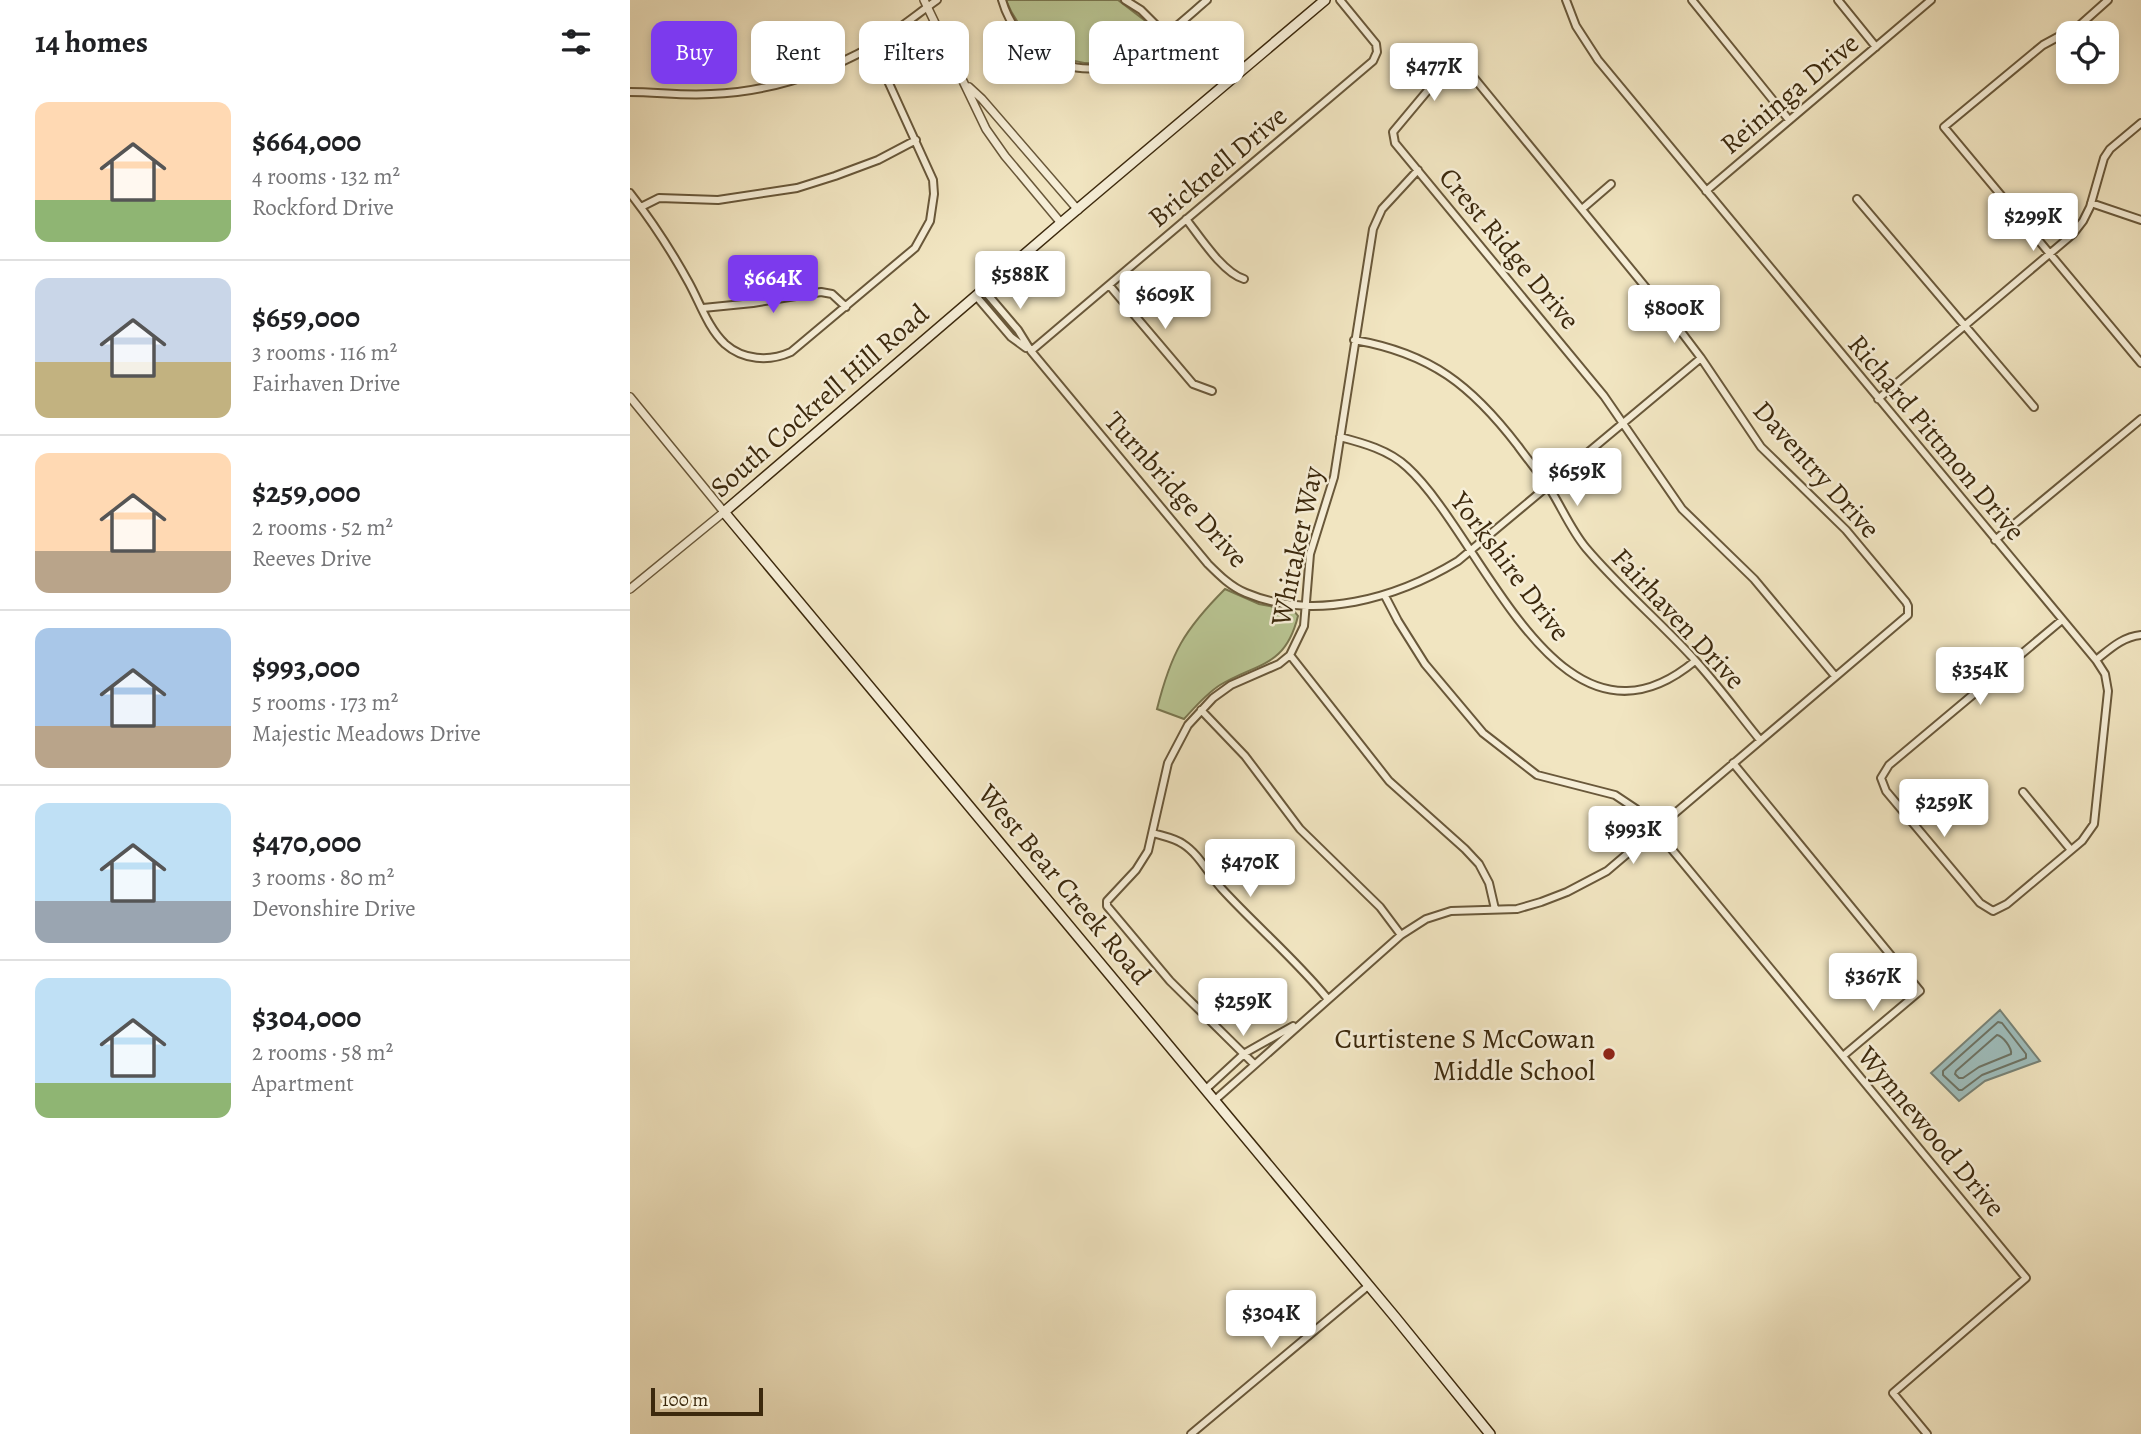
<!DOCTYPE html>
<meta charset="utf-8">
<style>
body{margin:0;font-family:Alegreya,serif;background:#f6f6f6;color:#202124;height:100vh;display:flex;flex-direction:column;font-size:26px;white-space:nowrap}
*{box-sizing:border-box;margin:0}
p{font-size:23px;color:#757577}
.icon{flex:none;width:38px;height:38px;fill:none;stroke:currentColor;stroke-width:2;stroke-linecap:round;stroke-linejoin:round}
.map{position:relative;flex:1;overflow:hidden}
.details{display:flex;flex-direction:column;background:#fff;width:630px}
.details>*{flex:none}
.hud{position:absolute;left:21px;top:21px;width:665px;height:63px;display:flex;gap:14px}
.fabs{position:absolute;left:1426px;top:21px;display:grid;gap:14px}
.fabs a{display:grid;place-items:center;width:63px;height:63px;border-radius:14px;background:#fff;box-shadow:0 4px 10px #0003;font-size:35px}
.scale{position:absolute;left:21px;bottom:18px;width:112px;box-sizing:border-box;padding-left:7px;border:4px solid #3c290d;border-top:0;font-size:19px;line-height:24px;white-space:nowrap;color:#3c290d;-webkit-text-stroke:5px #f6eed7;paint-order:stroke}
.price{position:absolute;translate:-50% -60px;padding:0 16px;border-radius:7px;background:#fff;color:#222;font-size:23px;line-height:46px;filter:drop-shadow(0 2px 4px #0008)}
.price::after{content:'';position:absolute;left:50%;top:42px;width:21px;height:16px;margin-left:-10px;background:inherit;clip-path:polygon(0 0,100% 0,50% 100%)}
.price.on{background:#7c3aed;color:#fff}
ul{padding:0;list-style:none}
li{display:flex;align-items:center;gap:21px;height:175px;padding:0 35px}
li+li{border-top:2px solid #e0e0e0}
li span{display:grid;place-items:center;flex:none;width:196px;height:140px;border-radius:14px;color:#555}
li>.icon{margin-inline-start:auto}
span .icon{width:84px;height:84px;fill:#fffc;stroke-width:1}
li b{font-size:30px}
h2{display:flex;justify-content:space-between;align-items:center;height:84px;padding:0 35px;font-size:30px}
.chip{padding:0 24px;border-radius:14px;background:#fff;box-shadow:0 4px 10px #0003;font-size:24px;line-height:63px}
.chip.on{background:#7c3aed;color:#fff}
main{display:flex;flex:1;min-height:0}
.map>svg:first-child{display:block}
.green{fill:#b9c593;stroke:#7a7750;stroke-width:2}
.water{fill:#9ebdbc;stroke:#778276;stroke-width:2}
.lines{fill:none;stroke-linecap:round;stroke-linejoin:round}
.shore{stroke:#6d7364;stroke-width:2}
.minor-casing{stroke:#69583a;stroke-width:10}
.tertiary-casing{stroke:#69583a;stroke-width:10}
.secondary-casing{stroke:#3c290d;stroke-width:12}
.minor{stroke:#f6eed7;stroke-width:6}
.tertiary{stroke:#f6eed7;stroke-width:7}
.secondary{stroke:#f6eed7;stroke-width:9}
.poi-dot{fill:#8f2418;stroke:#f6eed7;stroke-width:2.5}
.labels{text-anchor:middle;stroke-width:5;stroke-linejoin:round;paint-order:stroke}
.street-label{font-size:28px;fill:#3c290d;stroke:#f6eed7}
.poi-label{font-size:28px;fill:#3c290d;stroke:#f6eed7;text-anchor:end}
</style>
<main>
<section class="details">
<h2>14 homes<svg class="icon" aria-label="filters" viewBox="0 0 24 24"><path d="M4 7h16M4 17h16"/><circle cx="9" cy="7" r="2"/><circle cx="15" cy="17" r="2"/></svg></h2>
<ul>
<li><span style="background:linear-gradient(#ffd9b3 70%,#8fb573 0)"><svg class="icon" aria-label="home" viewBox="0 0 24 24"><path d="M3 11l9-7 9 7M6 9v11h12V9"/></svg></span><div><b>$664,000</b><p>4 rooms · 132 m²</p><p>Rockford Drive</p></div></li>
<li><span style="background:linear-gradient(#c9d6e8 60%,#c2b280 0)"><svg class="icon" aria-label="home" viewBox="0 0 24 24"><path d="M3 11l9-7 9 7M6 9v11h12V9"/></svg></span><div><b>$659,000</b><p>3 rooms · 116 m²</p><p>Fairhaven Drive</p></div></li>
<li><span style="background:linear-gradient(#ffd9b3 70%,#b9a48a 0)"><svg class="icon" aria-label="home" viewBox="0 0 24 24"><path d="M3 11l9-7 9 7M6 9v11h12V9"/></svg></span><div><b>$259,000</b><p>2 rooms · 52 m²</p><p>Reeves Drive</p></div></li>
<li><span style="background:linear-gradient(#a9c7e8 70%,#b9a48a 0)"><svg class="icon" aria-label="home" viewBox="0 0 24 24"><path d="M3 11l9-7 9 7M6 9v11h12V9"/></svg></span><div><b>$993,000</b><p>5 rooms · 173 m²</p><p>Majestic Meadows Drive</p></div></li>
<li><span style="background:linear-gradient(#bfe0f5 70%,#9aa5b1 0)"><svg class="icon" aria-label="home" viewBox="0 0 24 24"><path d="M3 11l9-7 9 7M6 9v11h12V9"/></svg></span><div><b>$470,000</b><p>3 rooms · 80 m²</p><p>Devonshire Drive</p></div></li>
<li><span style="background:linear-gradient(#bfe0f5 75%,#8fb573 0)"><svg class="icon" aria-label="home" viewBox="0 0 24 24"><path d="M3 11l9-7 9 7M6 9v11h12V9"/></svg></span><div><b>$304,000</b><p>2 rooms · 58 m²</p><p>Apartment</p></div></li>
</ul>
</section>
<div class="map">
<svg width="1511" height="1434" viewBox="0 0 1511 1434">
<rect width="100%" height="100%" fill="#f1e5c1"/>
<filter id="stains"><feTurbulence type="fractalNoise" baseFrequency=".00286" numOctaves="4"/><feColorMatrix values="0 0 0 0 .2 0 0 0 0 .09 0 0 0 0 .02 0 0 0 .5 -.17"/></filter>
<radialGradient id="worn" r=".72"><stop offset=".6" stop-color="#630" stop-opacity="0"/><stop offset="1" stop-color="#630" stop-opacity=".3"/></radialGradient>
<path class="green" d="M 376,0 L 488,0 L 522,26 L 526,36 C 479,88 399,61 376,0 Z
M 595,589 L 629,604 L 664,611 L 668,616 C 655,668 628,662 590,685 C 576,694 565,707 554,719 L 527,709 C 541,653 554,630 595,589 Z"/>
<path class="water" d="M 1370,1010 L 1410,1061 L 1355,1081 L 1329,1101 L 1301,1073 Z"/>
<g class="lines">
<path class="shore" d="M 1368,1022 L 1372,1023 L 1396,1054 L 1396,1058 L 1352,1075 L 1332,1090 L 1329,1090 L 1313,1075 L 1313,1071 Z
M 1367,1035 C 1373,1036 1382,1048 1381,1054 L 1349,1067 L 1333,1078 L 1329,1078 L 1325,1074 L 1326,1071 Z"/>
<g class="minor-casing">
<path id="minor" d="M 372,0 C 378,21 391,39 409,51 C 474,98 529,41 577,0
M 495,0 L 511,10 L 536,35
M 936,0 L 946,26 L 968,60 L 1466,660 L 1475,674 L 1478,691 L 1464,824 L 1452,841 L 1377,904 L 1363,911 L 1350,903 L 1256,791 L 1251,778 L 1259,765 L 1432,620
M 1062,0 L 1159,120
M 1208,0 L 1246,47
M 1478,0 L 1450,25 L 1413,45 L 1314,127 L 1511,363
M 0,92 C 27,92 54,96 81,94 C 137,92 192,74 241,47 C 264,33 286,15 307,0
M 1076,191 L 1301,0
M 0,193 C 22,221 42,252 59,283 C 70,303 78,328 95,344 C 113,360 139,362 161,352 L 285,248 L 300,221 L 304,194 L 303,180 L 242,46
M 1227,199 L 1404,407
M 1461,203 L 1511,220
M 11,207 L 29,198 L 88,200 L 167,188 L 205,176 L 248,160 L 286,140
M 952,209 L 981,184
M 556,219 C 570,237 593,273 614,279
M 479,285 L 563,384 L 582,391
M 353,289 L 388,330 L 401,351 L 578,564 C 589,575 601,587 616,593 C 685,622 767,598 828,561 L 1071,358
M 346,296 L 381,337 L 396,348
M 73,308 L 123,303 L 191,292 L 202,294 L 216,307
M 724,340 C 801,353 842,386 888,446 C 898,460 910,474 920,489 C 932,508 941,530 956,548 C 989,587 1028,620 1063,658 C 1087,684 1108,713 1130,740
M 401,351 L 743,61 L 747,52 L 746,44 L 710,0
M 1248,399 L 1443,234 L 1453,221 L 1460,207 L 1474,158 L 1480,149 L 1511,123
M 710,437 C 733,443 759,450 777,467 C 854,537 929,774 1065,661
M 1365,540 L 1511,419
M 755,596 L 768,621 L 795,664 L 853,733 L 907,775 L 985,795 L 1006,809 L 1025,829 L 1396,1278 L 1263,1393 L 1297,1434
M 660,655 L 759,781 L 835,849 L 849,864 L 859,883 L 865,909
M 1466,660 C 1480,649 1492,637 1511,635
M 571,710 L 615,756 L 670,829 L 750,907 L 771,935
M 1103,763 L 1290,991 L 1213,1056
M 1393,792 L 1441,850
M 523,833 C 532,836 545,838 553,844 C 569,854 579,875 592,889 C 626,926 665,959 697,998
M 624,1064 L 540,981 L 477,906 L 477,901 L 506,870 L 518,851 L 538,763 L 558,725 L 583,698 L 601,685 L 649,664 L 660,655 L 674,626 L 680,554 L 704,477 L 743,229 L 752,209 L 788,170
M 576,1089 L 615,1053 L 663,1026
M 585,1100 L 771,935 L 796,919 L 821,911 L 887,909 L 911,902 L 937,892 L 977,871 L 1278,615 L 1278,606 L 1276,602 L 1216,530 L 1131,447 L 1071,358 L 1040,317 L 831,62 L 824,59 L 763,132 L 765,143 L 974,396 L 1052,509 L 1124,579 L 1205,676
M 561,1434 L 738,1286"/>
</g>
<g class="tertiary-casing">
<path id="tertiary" d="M 294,0 L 356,129 L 375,156 L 431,223
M 339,87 L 352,99 L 448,210
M 0,397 L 94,512 L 0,589"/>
</g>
<g class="secondary-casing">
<path id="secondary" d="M 695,0 L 431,223 L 94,512 L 765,1317 L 860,1434"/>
</g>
<use href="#minor" class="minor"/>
<use href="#tertiary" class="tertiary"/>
<use href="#secondary" class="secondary"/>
</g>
<circle class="poi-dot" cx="979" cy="1054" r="7"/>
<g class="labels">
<g class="street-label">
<text transform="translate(1159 93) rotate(-40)" y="10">Reininga Drive</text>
<text transform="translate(587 166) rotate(-40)" y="10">Bricknell Drive</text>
<text transform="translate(880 248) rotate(50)" y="10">Crest Ridge Drive</text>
<text transform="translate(189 400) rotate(-41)" y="10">South Cockrell Hill Road</text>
<text transform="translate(1307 437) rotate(50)" y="10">Richard Pittmon Drive</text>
<text transform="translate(1187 469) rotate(48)" y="10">Daventry Drive</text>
<text transform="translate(547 489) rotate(48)" y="10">Turnbridge Drive</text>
<text transform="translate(666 546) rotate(-78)" y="10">Whitaker Way</text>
<text transform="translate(881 566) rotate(53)" y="10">Yorkshire Drive</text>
<text transform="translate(1049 618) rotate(47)" y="10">Fairhaven Drive</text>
<text transform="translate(435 884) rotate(50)" y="10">West Bear Creek Road</text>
<text transform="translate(1302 1131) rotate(50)" y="10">Wynnewood Drive</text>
</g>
<g class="poi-label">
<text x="965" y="1048">Curtistene S McCowan<tspan x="965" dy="32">Middle School</tspan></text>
</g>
</g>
<rect width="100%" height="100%" filter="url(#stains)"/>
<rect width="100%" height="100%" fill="url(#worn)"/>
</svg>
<div class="fabs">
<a><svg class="icon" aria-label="locate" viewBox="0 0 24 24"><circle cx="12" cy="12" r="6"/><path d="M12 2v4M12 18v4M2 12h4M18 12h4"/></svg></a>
</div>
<div class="scale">100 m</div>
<b class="price" style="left:804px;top:103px">$477K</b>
<b class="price" style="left:1403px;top:253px">$299K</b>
<b class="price" style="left:390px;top:311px">$588K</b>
<b class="price on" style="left:143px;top:315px">$664K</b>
<b class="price" style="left:535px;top:331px">$609K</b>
<b class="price" style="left:1044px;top:345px">$800K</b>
<b class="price" style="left:947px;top:508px">$659K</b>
<b class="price" style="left:1350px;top:707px">$354K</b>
<b class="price" style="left:1314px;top:839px">$259K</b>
<b class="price" style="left:1003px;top:866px">$993K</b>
<b class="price" style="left:620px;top:899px">$470K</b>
<b class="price" style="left:1243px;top:1013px">$367K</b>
<b class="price" style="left:613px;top:1038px">$259K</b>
<b class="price" style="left:641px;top:1350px">$304K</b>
<div class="hud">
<a class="chip on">Buy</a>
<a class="chip">Rent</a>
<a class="chip">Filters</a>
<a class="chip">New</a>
<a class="chip">Apartment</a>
</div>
</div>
</main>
